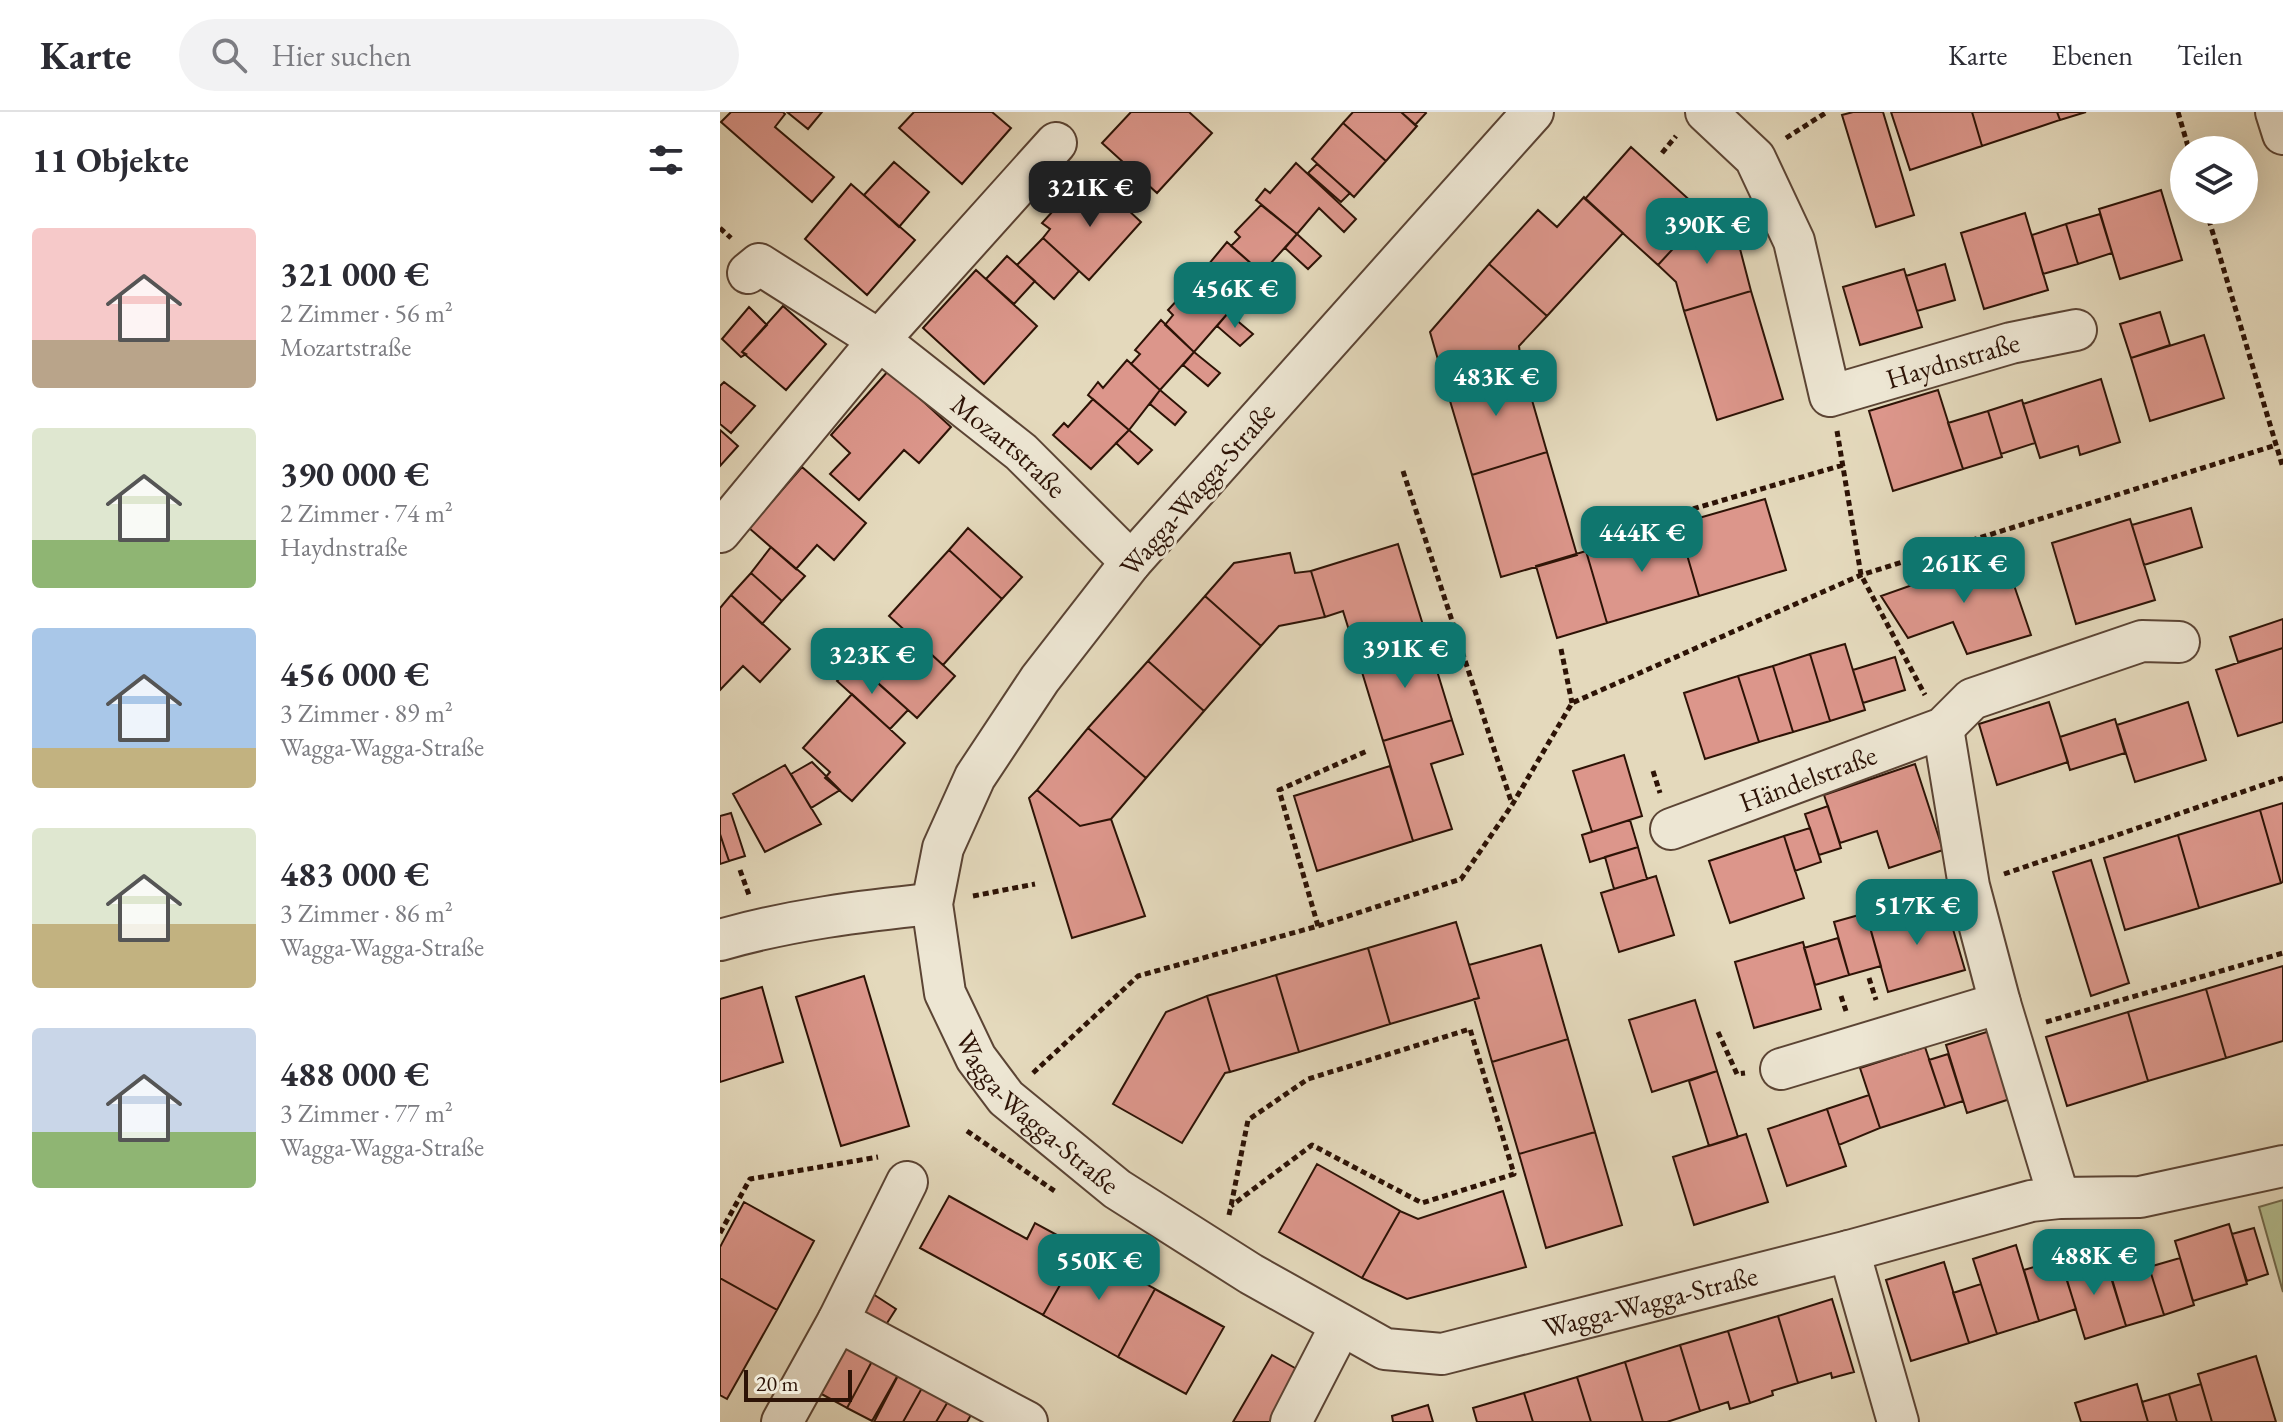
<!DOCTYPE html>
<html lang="de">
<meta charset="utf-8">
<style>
body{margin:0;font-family:"EB Garamond",serif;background:#f2f2f3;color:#2b2b33;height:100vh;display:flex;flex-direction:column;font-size:30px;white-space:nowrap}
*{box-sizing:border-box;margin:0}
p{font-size:26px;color:#7c7c81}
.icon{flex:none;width:44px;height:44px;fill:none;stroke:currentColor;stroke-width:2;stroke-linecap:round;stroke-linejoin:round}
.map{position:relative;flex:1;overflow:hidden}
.drawer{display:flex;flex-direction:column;background:#fff;width:720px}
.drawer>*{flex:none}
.tools{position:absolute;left:1450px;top:24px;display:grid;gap:16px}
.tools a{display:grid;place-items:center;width:88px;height:88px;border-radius:50%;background:#fff;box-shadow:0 8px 32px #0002;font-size:40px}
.scale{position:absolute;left:24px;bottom:20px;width:108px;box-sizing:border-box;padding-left:8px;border:4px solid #2d1306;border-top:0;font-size:22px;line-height:28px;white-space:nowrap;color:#2d1306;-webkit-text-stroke:6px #ede6d3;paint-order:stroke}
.price{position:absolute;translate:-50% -68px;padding:0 18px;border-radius:16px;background:#0f766e;color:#fff;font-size:26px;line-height:52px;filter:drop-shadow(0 2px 4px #0008)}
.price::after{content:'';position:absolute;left:50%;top:48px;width:24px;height:18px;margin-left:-12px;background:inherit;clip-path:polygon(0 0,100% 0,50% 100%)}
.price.current{background:#222;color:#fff}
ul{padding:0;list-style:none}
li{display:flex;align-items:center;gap:24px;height:200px;padding:0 32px}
li span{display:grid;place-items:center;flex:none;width:224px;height:160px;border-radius:8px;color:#555}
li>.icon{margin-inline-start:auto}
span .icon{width:96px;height:96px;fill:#fffc;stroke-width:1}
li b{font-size:34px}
h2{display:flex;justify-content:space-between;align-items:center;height:96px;padding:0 32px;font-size:34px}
header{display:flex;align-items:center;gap:48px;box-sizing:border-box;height:112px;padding:0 40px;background:#fff;border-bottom:2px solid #e1e1e2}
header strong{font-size:38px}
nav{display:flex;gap:44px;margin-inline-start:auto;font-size:28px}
.search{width:560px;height:72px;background:#f2f2f3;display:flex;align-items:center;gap:20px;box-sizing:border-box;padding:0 28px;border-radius:44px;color:#7c7c81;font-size:30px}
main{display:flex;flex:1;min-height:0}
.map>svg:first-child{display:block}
.green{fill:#b4bf91;stroke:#70694c;stroke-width:2}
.building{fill:#dc968b;stroke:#2d1306;stroke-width:2}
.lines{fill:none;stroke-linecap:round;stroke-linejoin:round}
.minor-casing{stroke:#5b4434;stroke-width:44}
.path{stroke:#2d1306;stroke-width:5;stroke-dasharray:6 4;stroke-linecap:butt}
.minor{stroke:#ede6d3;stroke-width:40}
.labels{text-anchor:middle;stroke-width:6;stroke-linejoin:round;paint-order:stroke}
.street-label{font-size:28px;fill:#2d1306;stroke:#ede6d3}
</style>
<header>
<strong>Karte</strong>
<div class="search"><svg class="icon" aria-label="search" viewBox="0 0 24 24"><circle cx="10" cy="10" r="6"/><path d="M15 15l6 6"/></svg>Hier suchen</div>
<nav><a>Karte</a><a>Ebenen</a><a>Teilen</a></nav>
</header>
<main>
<section class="drawer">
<h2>11 Objekte<svg class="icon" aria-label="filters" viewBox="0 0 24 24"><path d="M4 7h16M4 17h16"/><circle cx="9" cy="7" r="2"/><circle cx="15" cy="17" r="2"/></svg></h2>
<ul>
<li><span style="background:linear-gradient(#f6c9c9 70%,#b9a48a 0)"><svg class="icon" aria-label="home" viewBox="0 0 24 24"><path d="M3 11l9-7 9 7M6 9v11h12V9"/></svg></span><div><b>321 000 €</b><p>2 Zimmer · 56 m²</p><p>Mozartstraße</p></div></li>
<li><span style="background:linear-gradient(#dfe7d0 70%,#8fb573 0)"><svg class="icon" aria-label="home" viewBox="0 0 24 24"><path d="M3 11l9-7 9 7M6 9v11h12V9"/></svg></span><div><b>390 000 €</b><p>2 Zimmer · 74 m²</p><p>Haydnstraße</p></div></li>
<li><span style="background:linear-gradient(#a9c7e8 75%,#c2b280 0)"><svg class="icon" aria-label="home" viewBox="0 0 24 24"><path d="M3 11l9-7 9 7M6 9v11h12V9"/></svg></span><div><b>456 000 €</b><p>3 Zimmer · 89 m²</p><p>Wagga-Wagga-Straße</p></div></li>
<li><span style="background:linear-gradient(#dfe7d0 60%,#c2b280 0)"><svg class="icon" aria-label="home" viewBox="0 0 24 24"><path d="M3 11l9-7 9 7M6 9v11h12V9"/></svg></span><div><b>483 000 €</b><p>3 Zimmer · 86 m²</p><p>Wagga-Wagga-Straße</p></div></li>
<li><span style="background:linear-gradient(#c9d6e8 65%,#8fb573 0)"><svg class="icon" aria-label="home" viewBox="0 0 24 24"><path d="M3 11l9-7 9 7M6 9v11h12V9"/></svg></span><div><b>488 000 €</b><p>3 Zimmer · 77 m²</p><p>Wagga-Wagga-Straße</p></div></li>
</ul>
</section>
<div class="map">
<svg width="1563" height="1310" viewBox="0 0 1563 1310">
<rect width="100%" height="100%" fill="#e4d9bc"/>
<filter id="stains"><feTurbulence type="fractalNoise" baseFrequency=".0025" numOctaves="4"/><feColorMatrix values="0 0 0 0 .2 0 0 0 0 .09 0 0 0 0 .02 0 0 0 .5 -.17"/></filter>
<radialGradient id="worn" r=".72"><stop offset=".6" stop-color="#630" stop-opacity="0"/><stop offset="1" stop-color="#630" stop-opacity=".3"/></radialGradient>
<path class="green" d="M 1563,1088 L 1563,1180 L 1539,1095 Z"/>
<path class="building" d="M 11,0 L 63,0 L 65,2 L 55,15 L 114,65 L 92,90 L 1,10 Z
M 67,0 L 102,0 L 88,17 Z
M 194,0 L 272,0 L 291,16 L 242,72 L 179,16 Z
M 411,0 L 469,0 L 492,21 L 437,81 L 382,31 Z
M 633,0 L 681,0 L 697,14 L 666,49 L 623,11 Z
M 681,0 L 705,0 L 706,1 L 695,13 Z
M 1133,0 L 1163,0 L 1194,103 L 1156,115 L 1122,3 Z
M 1171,0 L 1252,0 L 1262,34 L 1190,58 Z
M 1252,0 L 1337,0 L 1340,8 L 1262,34 Z
M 1337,0 L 1366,0 L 1340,8 Z
M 623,11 L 666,49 L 634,85 L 592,47 Z
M 911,35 L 985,102 L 938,153 L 865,87 Z
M 174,50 L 209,80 L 179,115 L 144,83 Z
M 576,51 L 636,107 L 624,120 L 599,96 L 577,122 L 536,88 L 545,77 L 550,81 Z
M 597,52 L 630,81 L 621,90 L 588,61 Z
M 377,69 L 421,110 L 369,168 L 323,126 L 330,117 L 322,111 L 343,88 L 352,96 Z
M 131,72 L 195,128 L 147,183 L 85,127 Z
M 1441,78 L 1462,148 L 1400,167 L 1379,97 Z
M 864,85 L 903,121 L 827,204 L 769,152 L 818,98 L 837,115 Z
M 541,93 L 577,122 L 542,161 L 511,134 L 520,125 L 515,120 Z
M 1305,101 L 1328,178 L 1264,197 L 1241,121 Z
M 985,102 L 1019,133 L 1031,179 L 964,199 L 956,170 L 938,153 Z
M 1380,102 L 1392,141 L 1358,152 L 1346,112 Z
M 1346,112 L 1358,152 L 1323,162 L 1312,123 Z
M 577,122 L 601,144 L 588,157 L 565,136 Z
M 323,126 L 359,159 L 334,187 L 297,153 Z
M 507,130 L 542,161 L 508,201 L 468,165 L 480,155 L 484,158 Z
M 287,144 L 315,169 L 294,192 L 266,167 Z
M 769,152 L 827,204 L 799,234 L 801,250 L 725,272 L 710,220 Z
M 1225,152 L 1235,188 L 1197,199 L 1186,164 Z
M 1184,157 L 1202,215 L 1140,233 L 1123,175 Z
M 256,158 L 317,214 L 264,272 L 203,216 Z
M 542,161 L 567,183 L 553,196 L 530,176 Z
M 474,170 L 508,201 L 474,240 L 445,213 L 453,203 L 448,198 Z
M 1031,179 L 1063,287 L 997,308 L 964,199 Z
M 63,194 L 106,232 L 66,278 L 22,240 Z
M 29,195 L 47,213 L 22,240 L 26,242 L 21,245 L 2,227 Z
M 1440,200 L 1450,233 L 1411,246 L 1400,212 Z
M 508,201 L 533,222 L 520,234 L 497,214 Z
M 441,208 L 474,240 L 440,278 L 411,252 L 420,242 L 415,238 Z
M 1484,223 L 1504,286 L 1430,309 L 1411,246 Z
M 474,240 L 500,261 L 488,274 L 463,253 Z
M 407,248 L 440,278 L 409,318 L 368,283 L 378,270 L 383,276 Z
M 801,250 L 827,340 L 752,363 L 725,272 Z
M 169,258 L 231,315 L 199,351 L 184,338 L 139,388 L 110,362 L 130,341 L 111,323 Z
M 1381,267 L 1400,330 L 1360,343 L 1358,334 L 1320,346 L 1303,292 Z
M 4,270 L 35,294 L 11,321 L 0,312 L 0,274 Z
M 440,278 L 466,300 L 455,313 L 430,292 Z
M 1218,278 L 1243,357 L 1173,379 L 1149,299 Z
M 373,287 L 409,318 L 371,357 L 333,323 L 344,311 L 348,315 Z
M 1302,288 L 1315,331 L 1281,342 L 1268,299 Z
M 1268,299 L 1282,345 L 1243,357 L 1228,311 Z
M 0,318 L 18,334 L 0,354 Z
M 409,318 L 432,338 L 418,352 L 396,331 Z
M 827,340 L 857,443 L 781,465 L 752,363 Z
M 82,355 L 146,411 L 114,448 L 97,433 L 76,457 L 29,416 Z
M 1045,387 L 1066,458 L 979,484 L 958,412 Z
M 1471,396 L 1482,435 L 1424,453 L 1412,413 Z
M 1410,407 L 1435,488 L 1356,512 L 1332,431 Z
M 958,412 L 979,484 L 887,511 L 866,439 Z
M 248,416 L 302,465 L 282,487 L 229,438 Z
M 678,432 L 707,526 L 638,547 L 623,499 L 605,505 L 591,459 Z
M 51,435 L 85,464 L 62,489 L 31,461 Z
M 229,438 L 282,487 L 223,553 L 169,504 Z
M 866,439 L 887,511 L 837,526 L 816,454 Z
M 570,441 L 575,461 L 591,459 L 605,505 L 559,514 L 541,534 L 485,484 L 514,451 Z
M 1283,441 L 1311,523 L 1247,542 L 1233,510 L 1188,526 L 1161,484 Z
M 31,461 L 62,489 L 42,512 L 11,483 Z
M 11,483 L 70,537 L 40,570 L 23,554 L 0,578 L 0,496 Z
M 485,484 L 541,534 L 484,599 L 428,549 Z
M 1563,507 L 1563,536 L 1518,550 L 1510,525 Z
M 185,518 L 235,564 L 197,606 L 147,561 Z
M 707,526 L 732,608 L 663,629 L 638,547 Z
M 1125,532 L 1145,598 L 1110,609 L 1090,542 Z
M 1563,536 L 1563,610 L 1518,624 L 1496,558 Z
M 1090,542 L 1110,609 L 1073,620 L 1053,554 Z
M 1175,545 L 1185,578 L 1143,591 L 1133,558 Z
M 428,549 L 484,599 L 426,666 L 368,616 Z
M 134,550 L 188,598 L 170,617 L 117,569 Z
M 1053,554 L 1073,620 L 1039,630 L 1018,564 Z
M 1018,564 L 1039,630 L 985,647 L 964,581 Z
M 132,582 L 185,631 L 132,689 L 105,666 L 110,660 L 83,636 Z
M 1329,590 L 1348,650 L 1277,673 L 1259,612 Z
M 1468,590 L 1486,648 L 1415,670 L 1397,613 Z
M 1395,607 L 1405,641 L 1350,658 L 1340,625 Z
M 732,608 L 743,642 L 711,652 L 732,717 L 693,729 L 663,629 Z
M 368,616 L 426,666 L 391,707 L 360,714 L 317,678 Z
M 904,643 L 922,704 L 872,720 L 853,659 Z
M 92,650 L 120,678 L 91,696 L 71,662 Z
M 1195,652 L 1223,738 L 1169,756 L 1157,719 L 1120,731 L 1104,683 Z
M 65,653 L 101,712 L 45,740 L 13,682 Z
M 670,654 L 693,729 L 597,759 L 574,684 Z
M 317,678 L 360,714 L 391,707 L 425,804 L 352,826 L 309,686 Z
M 1563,691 L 1563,770 L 1561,771 L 1540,698 Z
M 1108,694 L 1121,736 L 1099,743 L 1085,702 Z
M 1540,698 L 1561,771 L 1479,796 L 1458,723 Z
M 11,701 L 25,744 L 9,749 L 0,722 L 0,704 Z
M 910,708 L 918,735 L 870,750 L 862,723 Z
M 1090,716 L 1101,750 L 1075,759 L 1064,724 Z
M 0,722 L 9,749 L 0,752 Z
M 1458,723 L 1479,796 L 1405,818 L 1384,746 Z
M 1064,724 L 1084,786 L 1010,811 L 989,749 Z
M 918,735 L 927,767 L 894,777 L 885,745 Z
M 1371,748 L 1409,871 L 1371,884 L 1333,760 Z
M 936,764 L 954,823 L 899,840 L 881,781 Z
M 1225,790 L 1245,858 L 1168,880 L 1149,812 Z
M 1146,801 L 1161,854 L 1129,863 L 1114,810 Z
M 736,810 L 759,886 L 670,912 L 648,836 Z
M 1118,826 L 1129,863 L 1095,873 L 1084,836 Z
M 1083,830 L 1101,897 L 1034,916 L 1015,850 Z
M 821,833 L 848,927 L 772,950 L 754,887 L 759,886 L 749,853 Z
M 648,836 L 670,912 L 579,940 L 556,863 Z
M 1563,854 L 1563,929 L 1506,946 L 1486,877 Z
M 556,863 L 579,940 L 510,960 L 487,884 Z
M 144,864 L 189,1014 L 121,1034 L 76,885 Z
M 42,875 L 63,950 L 0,970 L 0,887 Z
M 1486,877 L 1506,946 L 1428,969 L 1408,900 Z
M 487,884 L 510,960 L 505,961 L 462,1031 L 393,992 L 446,900 Z
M 975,888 L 997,959 L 932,980 L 909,908 Z
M 1408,900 L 1428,969 L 1347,994 L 1326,925 Z
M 1273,918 L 1296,985 L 1247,1001 L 1226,933 Z
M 848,927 L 875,1020 L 799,1042 L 772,950 Z
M 1205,935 L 1225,995 L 1160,1016 L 1140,956 Z
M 1228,942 L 1243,989 L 1225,995 L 1209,948 Z
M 997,959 L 1018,1025 L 989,1034 L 969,969 Z
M 1149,983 L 1160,1016 L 1119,1033 L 1107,997 Z
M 1107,997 L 1126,1054 L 1067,1074 L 1048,1017 Z
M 875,1020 L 902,1113 L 826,1136 L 799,1042 Z
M 1026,1022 L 1048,1090 L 974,1113 L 953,1045 Z
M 597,1052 L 680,1099 L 642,1166 L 559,1120 Z
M 783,1079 L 806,1155 L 687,1187 L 642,1166 L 680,1099 L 698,1107 Z
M 229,1084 L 307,1127 L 315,1111 L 361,1136 L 323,1203 L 200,1136 Z
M 24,1090 L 94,1129 L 57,1198 L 0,1166 L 0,1135 Z
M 1509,1112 L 1527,1172 L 1473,1189 L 1455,1129 Z
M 1534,1116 L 1548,1162 L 1527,1169 L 1512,1122 Z
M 1296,1133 L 1319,1209 L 1277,1222 L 1253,1147 Z
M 361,1136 L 435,1177 L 398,1245 L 323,1203 Z
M 1384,1143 L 1406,1214 L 1365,1227 L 1343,1155 Z
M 1460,1146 L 1474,1193 L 1444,1203 L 1429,1155 Z
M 1340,1147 L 1356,1197 L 1319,1209 L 1304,1158 Z
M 1224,1150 L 1249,1231 L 1191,1249 L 1166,1168 Z
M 1429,1155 L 1444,1203 L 1406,1214 L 1392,1167 Z
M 0,1166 L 57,1198 L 7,1287 L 0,1283 Z
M 1261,1172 L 1277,1222 L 1249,1231 L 1233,1181 Z
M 435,1177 L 504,1215 L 466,1282 L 398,1245 Z
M 153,1182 L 176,1197 L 162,1219 L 139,1205 Z
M 1112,1187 L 1134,1260 L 1112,1266 L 1111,1261 L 1078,1271 L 1058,1204 Z
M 1058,1204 L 1078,1271 L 1052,1279 L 1053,1283 L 1030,1291 L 1008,1219 Z
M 1008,1219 L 1030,1291 L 1010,1297 L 1008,1290 L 980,1299 L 960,1233 Z
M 127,1223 L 157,1240 L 127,1296 L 96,1279 Z
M 960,1233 L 980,1299 L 947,1310 L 923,1310 L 905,1250 Z
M 157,1240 L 183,1254 L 152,1309 L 127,1296 Z
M 552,1243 L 582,1260 L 552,1310 L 513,1310 Z
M 1536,1244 L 1556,1310 L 1492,1310 L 1478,1262 Z
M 905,1250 L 923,1310 L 871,1310 L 857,1265 Z
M 183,1254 L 207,1267 L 183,1310 L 154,1310 Z
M 857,1265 L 871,1310 L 813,1310 L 804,1281 Z
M 207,1267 L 233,1281 L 216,1310 L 183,1310 Z
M 1417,1272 L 1428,1310 L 1361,1310 L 1355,1291 Z
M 1481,1272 L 1492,1310 L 1457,1310 L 1449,1282 Z
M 233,1281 L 256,1294 L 247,1310 L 216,1310 Z
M 804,1281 L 813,1310 L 757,1310 L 753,1296 Z
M 1449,1282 L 1457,1310 L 1428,1310 L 1422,1290 Z
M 708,1293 L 713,1310 L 673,1310 L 672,1304 Z"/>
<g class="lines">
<g class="minor-casing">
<g id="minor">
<path id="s1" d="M 813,0 L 411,450 L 320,567 L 255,665 L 223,736 L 212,792 L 225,881 L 256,946 L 286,986 L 397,1077 L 531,1162 L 665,1237 L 722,1242 L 1129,1139 L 1311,1089 L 1339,1086 L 1420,1085 L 1563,1054"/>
<path id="s2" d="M 986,0 L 1035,46 L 1074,129 L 1110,284 L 1291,231 L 1356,218"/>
<path d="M 1556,0 L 1563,22"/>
<path id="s3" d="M 28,161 L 39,152 L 159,228 L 301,340 L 411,450"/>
<path d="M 0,420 L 159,228 L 336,31"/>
<path d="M 1223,616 L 1249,774 L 1280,891 L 1339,1086"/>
<path id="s4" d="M 951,717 L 1223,616 L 1252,587 L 1422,529 L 1459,530"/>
<path d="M 0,828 C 70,808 141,799 212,792"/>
<path d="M 1061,957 L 1280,891"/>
<path d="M 1129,1139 L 1178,1310"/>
<path d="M 118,1209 L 307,1310"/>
<path d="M 62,1310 L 118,1209 L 187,1070"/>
<path d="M 571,1310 L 621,1213"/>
</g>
</g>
<path class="path" d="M 1458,0 L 1469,38
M 1066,26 L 1107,0
M 942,41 L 956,24
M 1486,98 L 1563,356
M 0,116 L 11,126
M 1117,319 L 1141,463 L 1205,583
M 683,359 L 792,692
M 877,425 L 1123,353
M 841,537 L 852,591
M 933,659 L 940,681
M 20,758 L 29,783
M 1284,762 L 1563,666
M 253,784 L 315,772
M 598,814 L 559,678 L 647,639
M 1149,866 L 1156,888
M 1121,884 L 1126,899
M 1326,910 L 1563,841
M 998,920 L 1017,962 L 1025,961
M 313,961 L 418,864 L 598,814 L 741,767 L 792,693 L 852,591 L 1141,463 L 1556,333
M 247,1019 L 336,1080
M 509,1103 L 511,1094 L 528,1008 L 588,967 L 750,917 L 794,1062 L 702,1091 L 592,1033 L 511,1094
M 0,1121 L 30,1067 L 158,1045"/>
<use href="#minor" class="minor"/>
</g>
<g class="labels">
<g class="street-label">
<text dy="10" stroke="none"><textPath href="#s2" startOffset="446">Haydnstraße</textPath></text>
<text dy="10" stroke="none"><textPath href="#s3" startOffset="324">Mozartstraße</textPath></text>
<text transform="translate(477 377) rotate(-49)" y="10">Wagga-Wagga-Straße</text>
<text dy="10" stroke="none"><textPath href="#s4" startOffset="146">Händelstraße</textPath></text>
<text dy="10" stroke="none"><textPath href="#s1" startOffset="1248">Wagga-Wagga-Straße</textPath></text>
<text dy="10" stroke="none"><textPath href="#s1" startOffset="1944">Wagga-Wagga-Straße</textPath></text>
</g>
</g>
<rect width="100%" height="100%" filter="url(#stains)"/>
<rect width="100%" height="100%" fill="url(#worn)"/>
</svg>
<div class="tools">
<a><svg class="icon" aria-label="layers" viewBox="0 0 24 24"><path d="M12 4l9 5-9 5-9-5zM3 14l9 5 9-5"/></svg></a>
</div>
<div class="scale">20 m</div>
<b class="price current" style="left:370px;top:117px">321K €</b>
<b class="price" style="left:987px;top:154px">390K €</b>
<b class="price" style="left:515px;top:218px">456K €</b>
<b class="price" style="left:776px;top:306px">483K €</b>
<b class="price" style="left:922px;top:462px">444K €</b>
<b class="price" style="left:1244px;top:493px">261K €</b>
<b class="price" style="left:685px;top:578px">391K €</b>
<b class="price" style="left:152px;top:584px">323K €</b>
<b class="price" style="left:1197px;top:835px">517K €</b>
<b class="price" style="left:1374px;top:1185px">488K €</b>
<b class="price" style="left:379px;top:1190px">550K €</b>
</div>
</main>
